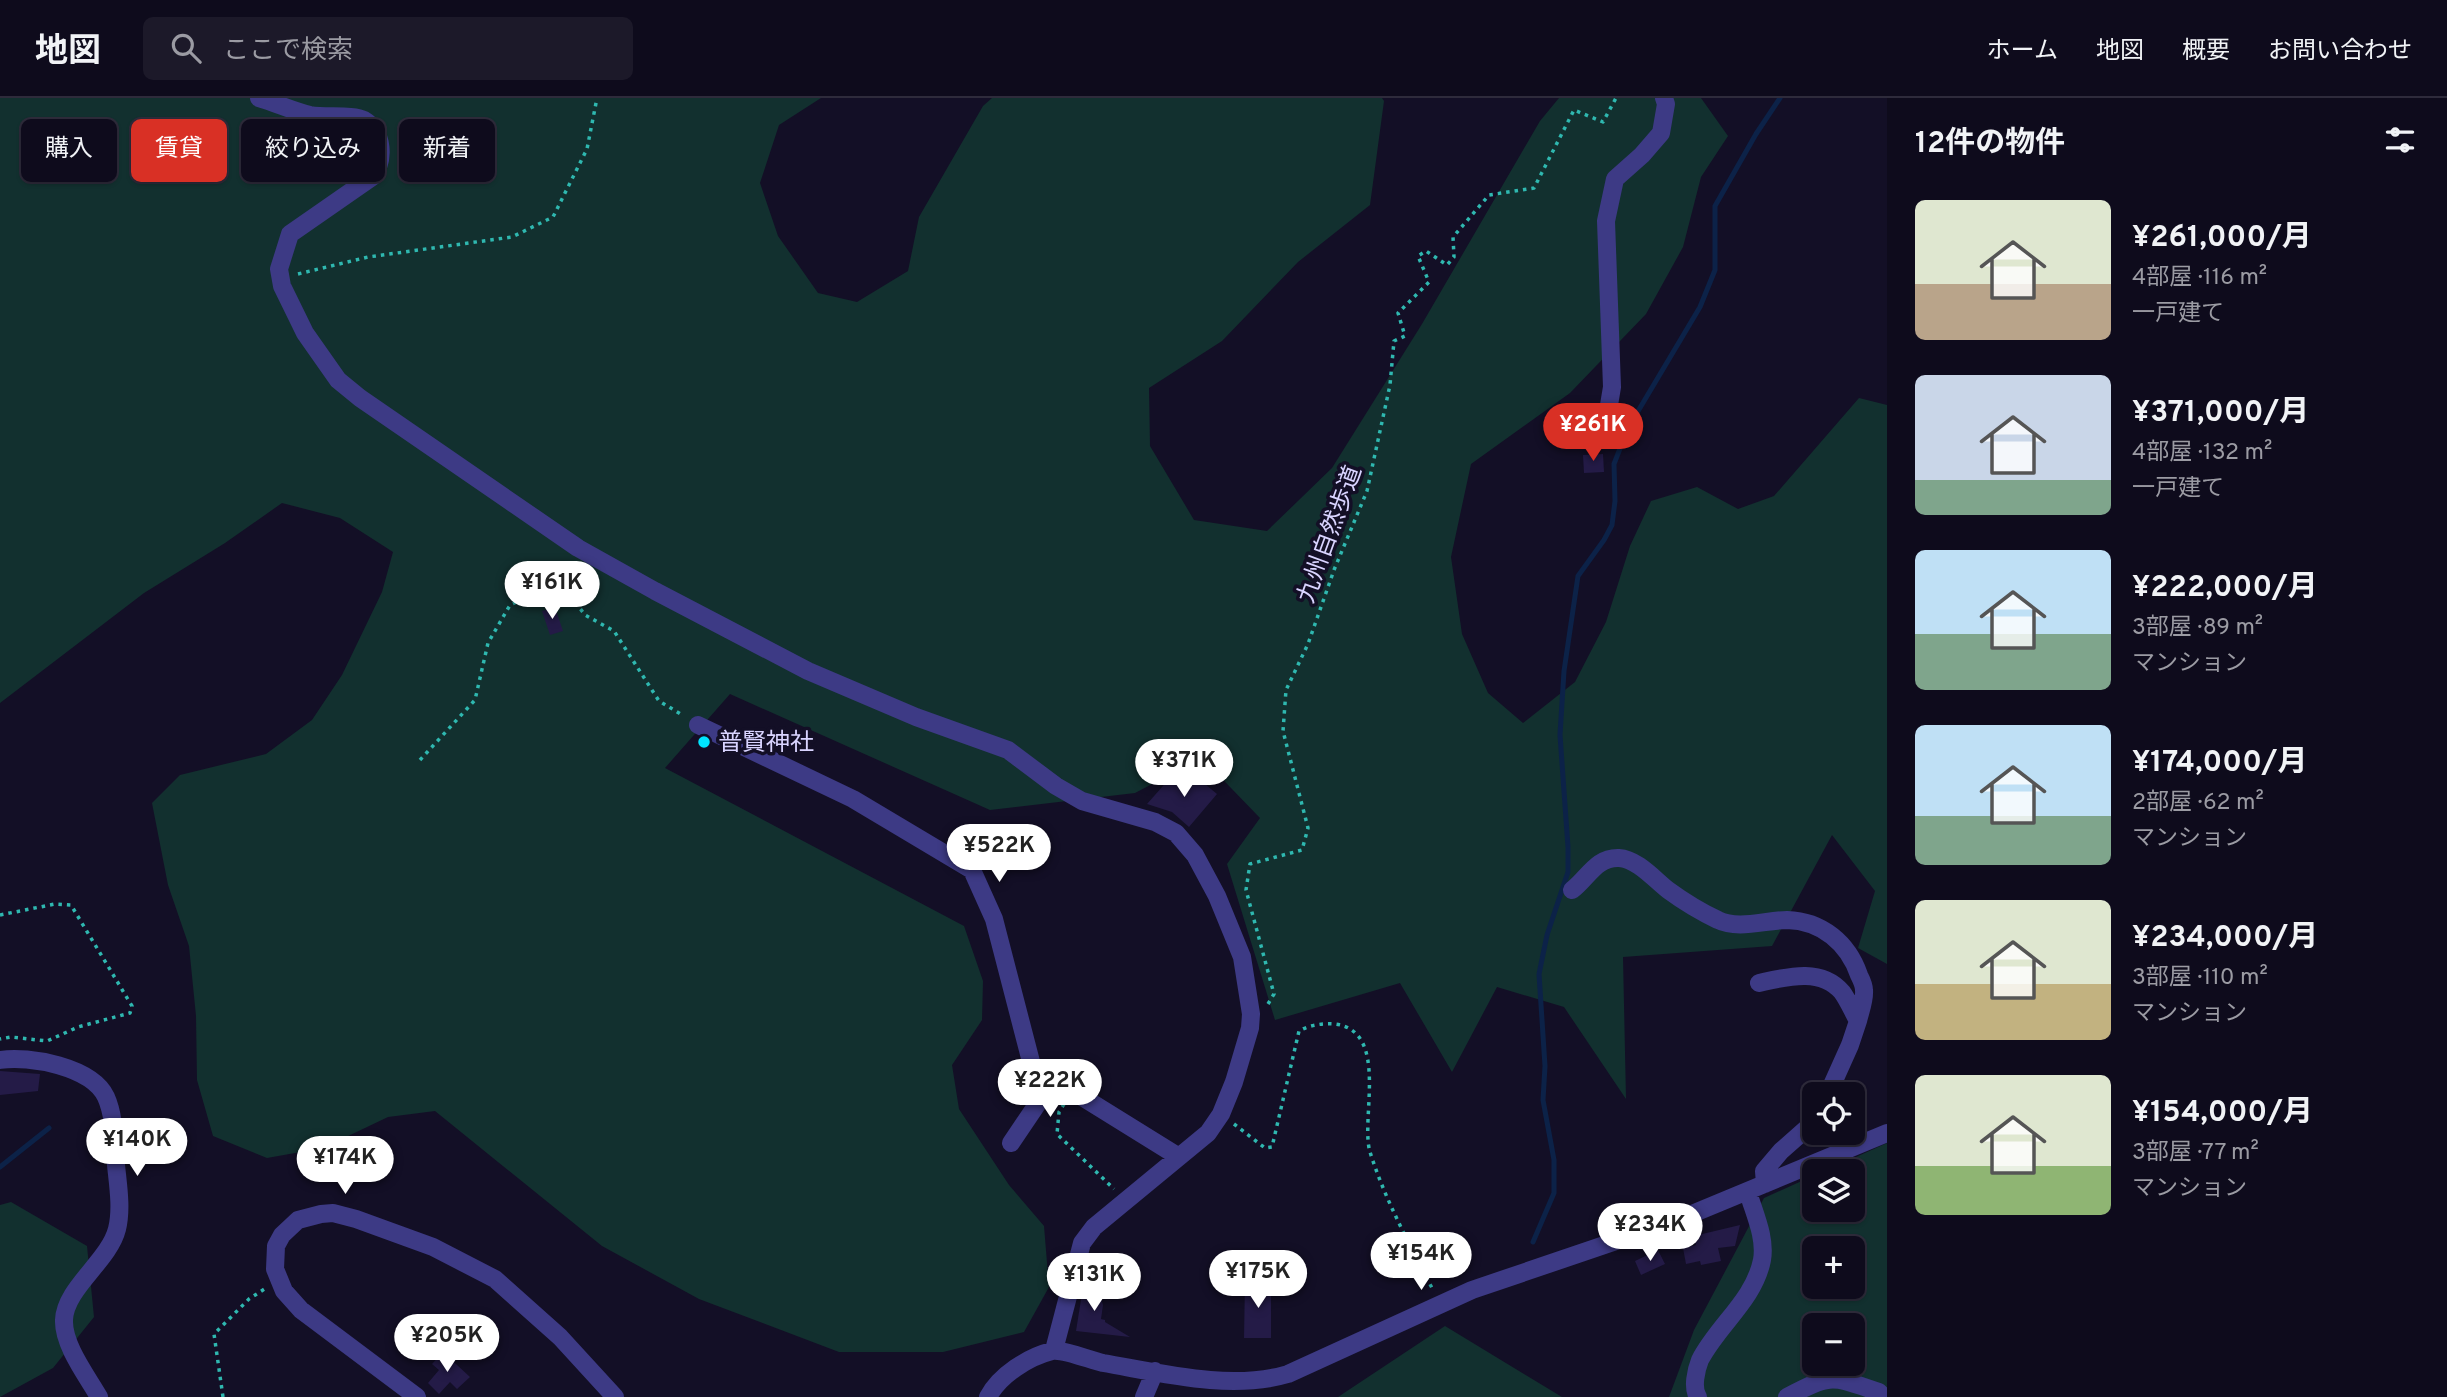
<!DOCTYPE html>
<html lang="ja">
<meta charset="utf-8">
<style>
body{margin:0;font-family:Overpass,"Noto Sans JP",sans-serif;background:#1c1929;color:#f1f3f6;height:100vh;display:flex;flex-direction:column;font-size:26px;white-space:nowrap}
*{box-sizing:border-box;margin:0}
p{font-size:23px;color:#9b9ba3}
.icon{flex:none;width:38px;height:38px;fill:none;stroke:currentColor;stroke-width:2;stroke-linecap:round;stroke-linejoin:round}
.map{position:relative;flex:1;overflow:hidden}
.side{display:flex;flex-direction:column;background:#0e0b1c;width:560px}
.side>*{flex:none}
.hud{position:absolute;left:21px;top:21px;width:665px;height:63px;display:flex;gap:14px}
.fabs{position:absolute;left:1802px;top:984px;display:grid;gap:14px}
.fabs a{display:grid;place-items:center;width:63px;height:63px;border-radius:10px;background:#0e0b1c;box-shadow:0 2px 5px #0004,0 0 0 2px #2e2b3b;font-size:35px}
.price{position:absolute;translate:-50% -60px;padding:0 16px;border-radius:24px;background:#fff;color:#222;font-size:23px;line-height:46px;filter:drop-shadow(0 2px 4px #0008)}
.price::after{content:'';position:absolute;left:50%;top:42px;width:21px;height:16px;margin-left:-10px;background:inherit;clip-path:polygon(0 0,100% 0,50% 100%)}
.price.current{background:#d93025;color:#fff}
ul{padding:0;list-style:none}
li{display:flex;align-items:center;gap:21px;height:175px;padding:0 28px}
li span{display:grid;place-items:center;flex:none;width:196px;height:140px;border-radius:10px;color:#555}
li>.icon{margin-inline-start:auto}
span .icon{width:84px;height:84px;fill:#fffc;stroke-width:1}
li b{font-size:30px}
h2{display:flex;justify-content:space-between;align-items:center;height:84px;padding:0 28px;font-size:30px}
.pill{padding:0 24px;border-radius:10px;background:#0e0b1c;box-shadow:0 2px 5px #0004,0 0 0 2px #2e2b3b;font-size:24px;line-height:63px}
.pill.current{background:#d93025;color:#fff}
header{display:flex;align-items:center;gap:42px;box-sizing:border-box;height:98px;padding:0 35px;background:#0e0b1c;border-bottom:2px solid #2e2b3b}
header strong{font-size:33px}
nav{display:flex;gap:38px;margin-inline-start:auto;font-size:24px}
.search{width:490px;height:63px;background:#1c1929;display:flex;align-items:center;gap:18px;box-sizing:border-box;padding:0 24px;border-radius:10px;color:#9b9ba3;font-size:26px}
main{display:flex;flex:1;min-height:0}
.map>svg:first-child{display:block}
.green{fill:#12302f;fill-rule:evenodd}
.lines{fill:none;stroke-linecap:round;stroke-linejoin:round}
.stream{stroke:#0c2248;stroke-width:5}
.building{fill:#241b47}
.path{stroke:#2fb8b0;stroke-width:3.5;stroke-dasharray:3.5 5;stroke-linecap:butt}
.minor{stroke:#3d3a85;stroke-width:18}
.poi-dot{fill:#00e5ff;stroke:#130f26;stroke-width:2.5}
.labels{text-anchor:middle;stroke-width:7;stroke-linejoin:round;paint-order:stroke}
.street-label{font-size:24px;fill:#d9d4ff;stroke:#130f26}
.poi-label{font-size:24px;fill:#d9d4ff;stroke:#130f26;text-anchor:start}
</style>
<header>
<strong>地図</strong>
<div class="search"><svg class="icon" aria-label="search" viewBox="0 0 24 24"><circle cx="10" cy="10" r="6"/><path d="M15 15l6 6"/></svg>ここで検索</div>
<nav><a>ホーム</a><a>地図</a><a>概要</a><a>お問い合わせ</a></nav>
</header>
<main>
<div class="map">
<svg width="1887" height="1299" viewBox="0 0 1887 1299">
<rect width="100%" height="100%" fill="#130f26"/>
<path class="green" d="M 0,0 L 821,0 L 779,27 L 760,85 L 778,138 L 818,195 L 857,204 L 908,173 L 919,119 L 983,8 L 992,0 L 1382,0 L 1384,3 L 1370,107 L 1298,164 L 1222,243 L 1149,290 L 1150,348 L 1194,422 L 1267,433 L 1332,370 L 1422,226 L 1540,23 L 1559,0 L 1701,0 L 1728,38 L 1701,79 L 1683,149 L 1646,216 L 1570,295 L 1471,366 L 1451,459 L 1462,536 L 1488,595 L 1523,625 L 1575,584 L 1606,524 L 1630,448 L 1651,403 L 1697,389 L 1738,411 L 1774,398 L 1859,300 L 1887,307 L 1887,866 L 1858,850 L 1875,793 L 1832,737 L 1772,848 L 1623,859 L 1626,1001 L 1564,909 L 1497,889 L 1452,974 L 1400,885 L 1275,922 L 1227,766 L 1260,720 L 1202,660 L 1135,695 L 990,712 L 730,596 L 665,670 L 964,828 L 983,883 L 982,922 L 952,967 L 959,1011 L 1009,1087 L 1044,1128 L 1049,1189 L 1024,1234 L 943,1254 L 839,1254 L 699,1201 L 602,1148 L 435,1013 L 388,1019 L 323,1050 L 267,1060 L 213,1038 L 197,982 L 196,918 L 189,848 L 168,787 L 152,705 L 180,677 L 266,656 L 312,622 L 342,577 L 382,494 L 393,454 L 340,420 L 282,405 L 225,445 L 144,495 L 0,605 Z
M 1887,1045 L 1887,1299 L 1669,1299 L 1694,1232 L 1764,1100 L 1815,1077 L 1815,1111 L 1853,1111 L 1853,1073 L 1825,1073 ZM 1815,1150 L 1853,1150 L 1853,1188 L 1815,1188 ZM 1815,1227 L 1853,1227 L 1853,1265 L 1815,1265 Z
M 11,1104 L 87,1148 L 94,1219 L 53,1270 L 0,1299 L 0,1107 Z
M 1445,1228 L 1562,1299 L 1338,1299 Z"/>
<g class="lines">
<path class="stream" d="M 0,1069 L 49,1030
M 1533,1144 L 1554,1095 L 1554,1062 L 1543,1002 L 1545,968 L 1539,876 L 1547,837 L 1568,774 L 1568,749 L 1560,637 L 1564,573 L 1578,478 L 1604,442 L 1612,427 L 1615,403 L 1614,366 L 1628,330 L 1700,209 L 1715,172 L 1715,108 L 1756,36 L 1780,0"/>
</g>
<path class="building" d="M 1603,356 L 1604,374 L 1584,375 L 1583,357 Z
M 555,509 L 563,533 L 550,537 L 542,513 Z
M 1193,676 L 1217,696 L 1189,729 L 1172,714 L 1147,706 L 1170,680 L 1181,689 Z
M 0,973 L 40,976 L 38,993 L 0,997 Z
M 1740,1127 L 1735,1148 L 1718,1150 L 1721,1163 L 1701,1167 L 1700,1163 L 1686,1166 L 1683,1150 L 1696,1147 L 1694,1138 Z
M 1658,1152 L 1665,1166 L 1641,1177 L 1635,1163 Z
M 1084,1183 L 1097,1185 L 1103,1207 L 1101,1221 L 1105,1222 L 1105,1224 L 1130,1239 L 1076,1233 Z
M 1245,1183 L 1271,1183 L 1271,1240 L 1244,1240 Z
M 443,1254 L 470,1279 L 457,1291 L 450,1284 L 439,1296 L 428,1285 L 439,1272 L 432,1266 Z"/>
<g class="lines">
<path class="path" d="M 298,176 L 368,159 L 512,139 L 553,119 L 587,51 L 597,0
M 560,484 L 585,517 L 614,533 L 659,603 L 684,618
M 420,662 L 475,602 L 488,545 L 510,507 L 560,484 L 570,465
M 0,817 L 55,806 L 71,807 L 132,908 L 130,915 L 78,929 L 47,943 L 11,939 L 0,941
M 1268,906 L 1274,896 L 1246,792 L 1250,766 L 1302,752 L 1308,730 L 1283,633 L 1286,592 L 1308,546 L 1334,472 L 1367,393 L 1390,287 L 1394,243 L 1405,238 L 1398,215 L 1429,184 L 1418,158 L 1426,153 L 1447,167 L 1454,159 L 1453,139 L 1489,97 L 1534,90 L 1574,12 L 1603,24 L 1616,0
M 1064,1006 L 1059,1014 L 1057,1036 L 1114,1091
M 1234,1026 L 1265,1050 L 1272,1049 L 1299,933 C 1309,927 1323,925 1335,926 C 1390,933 1360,1021 1370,1054 C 1385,1102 1410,1147 1433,1192
M 223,1299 L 214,1236 L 249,1201 L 266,1190"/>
<path class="minor" d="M 259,0 C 276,5 293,13 310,17 C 325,20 353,16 364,22 C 384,34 385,63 372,79 L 290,136 L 279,171 L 282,188 L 305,235 L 338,282 L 360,300 L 578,450 L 655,493 L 808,573 L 916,619 L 1008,652 L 1056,688 L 1082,703 L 1155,724 L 1176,735 L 1195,757 L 1217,798 L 1242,859 L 1251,916 L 1250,930 L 1234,984 L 1221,1016 L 1208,1035 L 1094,1129 L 1082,1145 L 1054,1252
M 1604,337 L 1612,289 L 1606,123 L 1615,81 L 1642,57 L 1661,35 L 1666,6 L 1664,0
M 698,627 L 853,701 L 972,772 L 994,821 L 1036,983 L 1071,992 L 1179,1059
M 1572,792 C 1588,780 1596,759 1619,760 C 1637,761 1654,781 1668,792 C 1683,803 1701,814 1718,822 C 1738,832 1766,822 1787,822 C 1822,823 1848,845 1859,877 C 1861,881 1864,887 1864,892 C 1865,902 1860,914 1858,923
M 1759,885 C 1786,879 1821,869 1842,894 C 1848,902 1853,914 1858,923 L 1850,947 L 1828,996
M 0,962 C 29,957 92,969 106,999 C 115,1019 114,1045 116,1067 C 118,1087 122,1111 117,1131 C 109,1163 65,1190 64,1222 C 63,1247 87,1278 99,1299
M 1011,1045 L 1038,1005 L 1036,983
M 1765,1086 L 1764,1073 L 1781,1053 L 1815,1023
M 417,1299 L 301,1212 L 284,1193 L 275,1171 L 276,1148 L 282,1137 L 298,1122 L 321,1116 L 333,1115 L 356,1121 L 433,1149 L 495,1181 L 560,1239 L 615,1299
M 988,1299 C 1000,1277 1028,1259 1052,1253 C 1063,1251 1090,1262 1103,1265 C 1161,1275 1231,1293 1288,1276 L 1472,1192 L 1675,1123 L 1887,1035
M 1144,1299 L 1155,1273
M 1698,1299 C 1692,1290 1696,1272 1700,1262 C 1718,1227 1754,1202 1762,1162 C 1766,1139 1754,1115 1748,1094
M 1787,1299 C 1833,1275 1831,1278 1879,1294 L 1883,1299"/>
</g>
<circle class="poi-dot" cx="704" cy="644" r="7"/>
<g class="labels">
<g class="street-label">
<text transform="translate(1329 436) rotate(-70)" y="8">九州自然歩道</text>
</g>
<g class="poi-label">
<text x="718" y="652">普賢神社</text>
</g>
</g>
</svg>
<div class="fabs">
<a><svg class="icon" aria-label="locate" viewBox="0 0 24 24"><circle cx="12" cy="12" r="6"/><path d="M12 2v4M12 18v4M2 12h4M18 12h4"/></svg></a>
<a><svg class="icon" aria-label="layers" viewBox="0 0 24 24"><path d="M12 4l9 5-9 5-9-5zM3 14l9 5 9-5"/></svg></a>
<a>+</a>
<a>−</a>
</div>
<b class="price current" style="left:1593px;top:365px">¥261K</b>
<b class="price" style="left:552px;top:523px">¥161K</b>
<b class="price" style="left:1184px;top:701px">¥371K</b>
<b class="price" style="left:999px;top:786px">¥522K</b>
<b class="price" style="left:1050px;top:1021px">¥222K</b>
<b class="price" style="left:137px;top:1080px">¥140K</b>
<b class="price" style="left:345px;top:1098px">¥174K</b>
<b class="price" style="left:1650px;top:1165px">¥234K</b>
<b class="price" style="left:1421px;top:1194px">¥154K</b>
<b class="price" style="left:1258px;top:1212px">¥175K</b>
<b class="price" style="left:1094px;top:1215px">¥131K</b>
<b class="price" style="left:447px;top:1276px">¥205K</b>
<div class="hud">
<a class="pill">購入</a>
<a class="pill current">賃貸</a>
<a class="pill">絞り込み</a>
<a class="pill">新着</a>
</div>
</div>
<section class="side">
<h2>12件の物件<svg class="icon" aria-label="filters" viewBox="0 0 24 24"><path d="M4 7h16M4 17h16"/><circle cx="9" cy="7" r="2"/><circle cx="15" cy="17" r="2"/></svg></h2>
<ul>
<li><span style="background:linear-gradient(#dfe7d0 60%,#b9a48a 0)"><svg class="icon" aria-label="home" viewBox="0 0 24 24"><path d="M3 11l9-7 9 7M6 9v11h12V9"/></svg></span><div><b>¥261,000/月</b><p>4部屋 · 116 m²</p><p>一戸建て</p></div></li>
<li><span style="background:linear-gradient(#c9d6e8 75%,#7fa58c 0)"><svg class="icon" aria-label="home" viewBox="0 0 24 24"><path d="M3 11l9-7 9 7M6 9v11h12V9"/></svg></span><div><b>¥371,000/月</b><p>4部屋 · 132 m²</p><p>一戸建て</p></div></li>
<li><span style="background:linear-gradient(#bfe0f5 60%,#7fa58c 0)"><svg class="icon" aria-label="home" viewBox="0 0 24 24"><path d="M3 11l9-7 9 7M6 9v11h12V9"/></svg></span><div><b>¥222,000/月</b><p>3部屋 · 89 m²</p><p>マンション</p></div></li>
<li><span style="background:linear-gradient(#bfe0f5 65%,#7fa58c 0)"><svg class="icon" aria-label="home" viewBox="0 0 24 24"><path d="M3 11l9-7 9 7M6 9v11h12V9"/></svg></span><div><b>¥174,000/月</b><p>2部屋 · 62 m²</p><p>マンション</p></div></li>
<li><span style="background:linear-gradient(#dfe7d0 60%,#c2b280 0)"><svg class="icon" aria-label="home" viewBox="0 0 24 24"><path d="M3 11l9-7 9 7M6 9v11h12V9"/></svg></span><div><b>¥234,000/月</b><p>3部屋 · 110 m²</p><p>マンション</p></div></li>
<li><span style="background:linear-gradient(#dfe7d0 65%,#8fb573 0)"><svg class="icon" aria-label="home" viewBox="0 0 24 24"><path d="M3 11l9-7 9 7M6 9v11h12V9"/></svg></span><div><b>¥154,000/月</b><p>3部屋 · 77 m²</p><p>マンション</p></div></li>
</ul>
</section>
</main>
